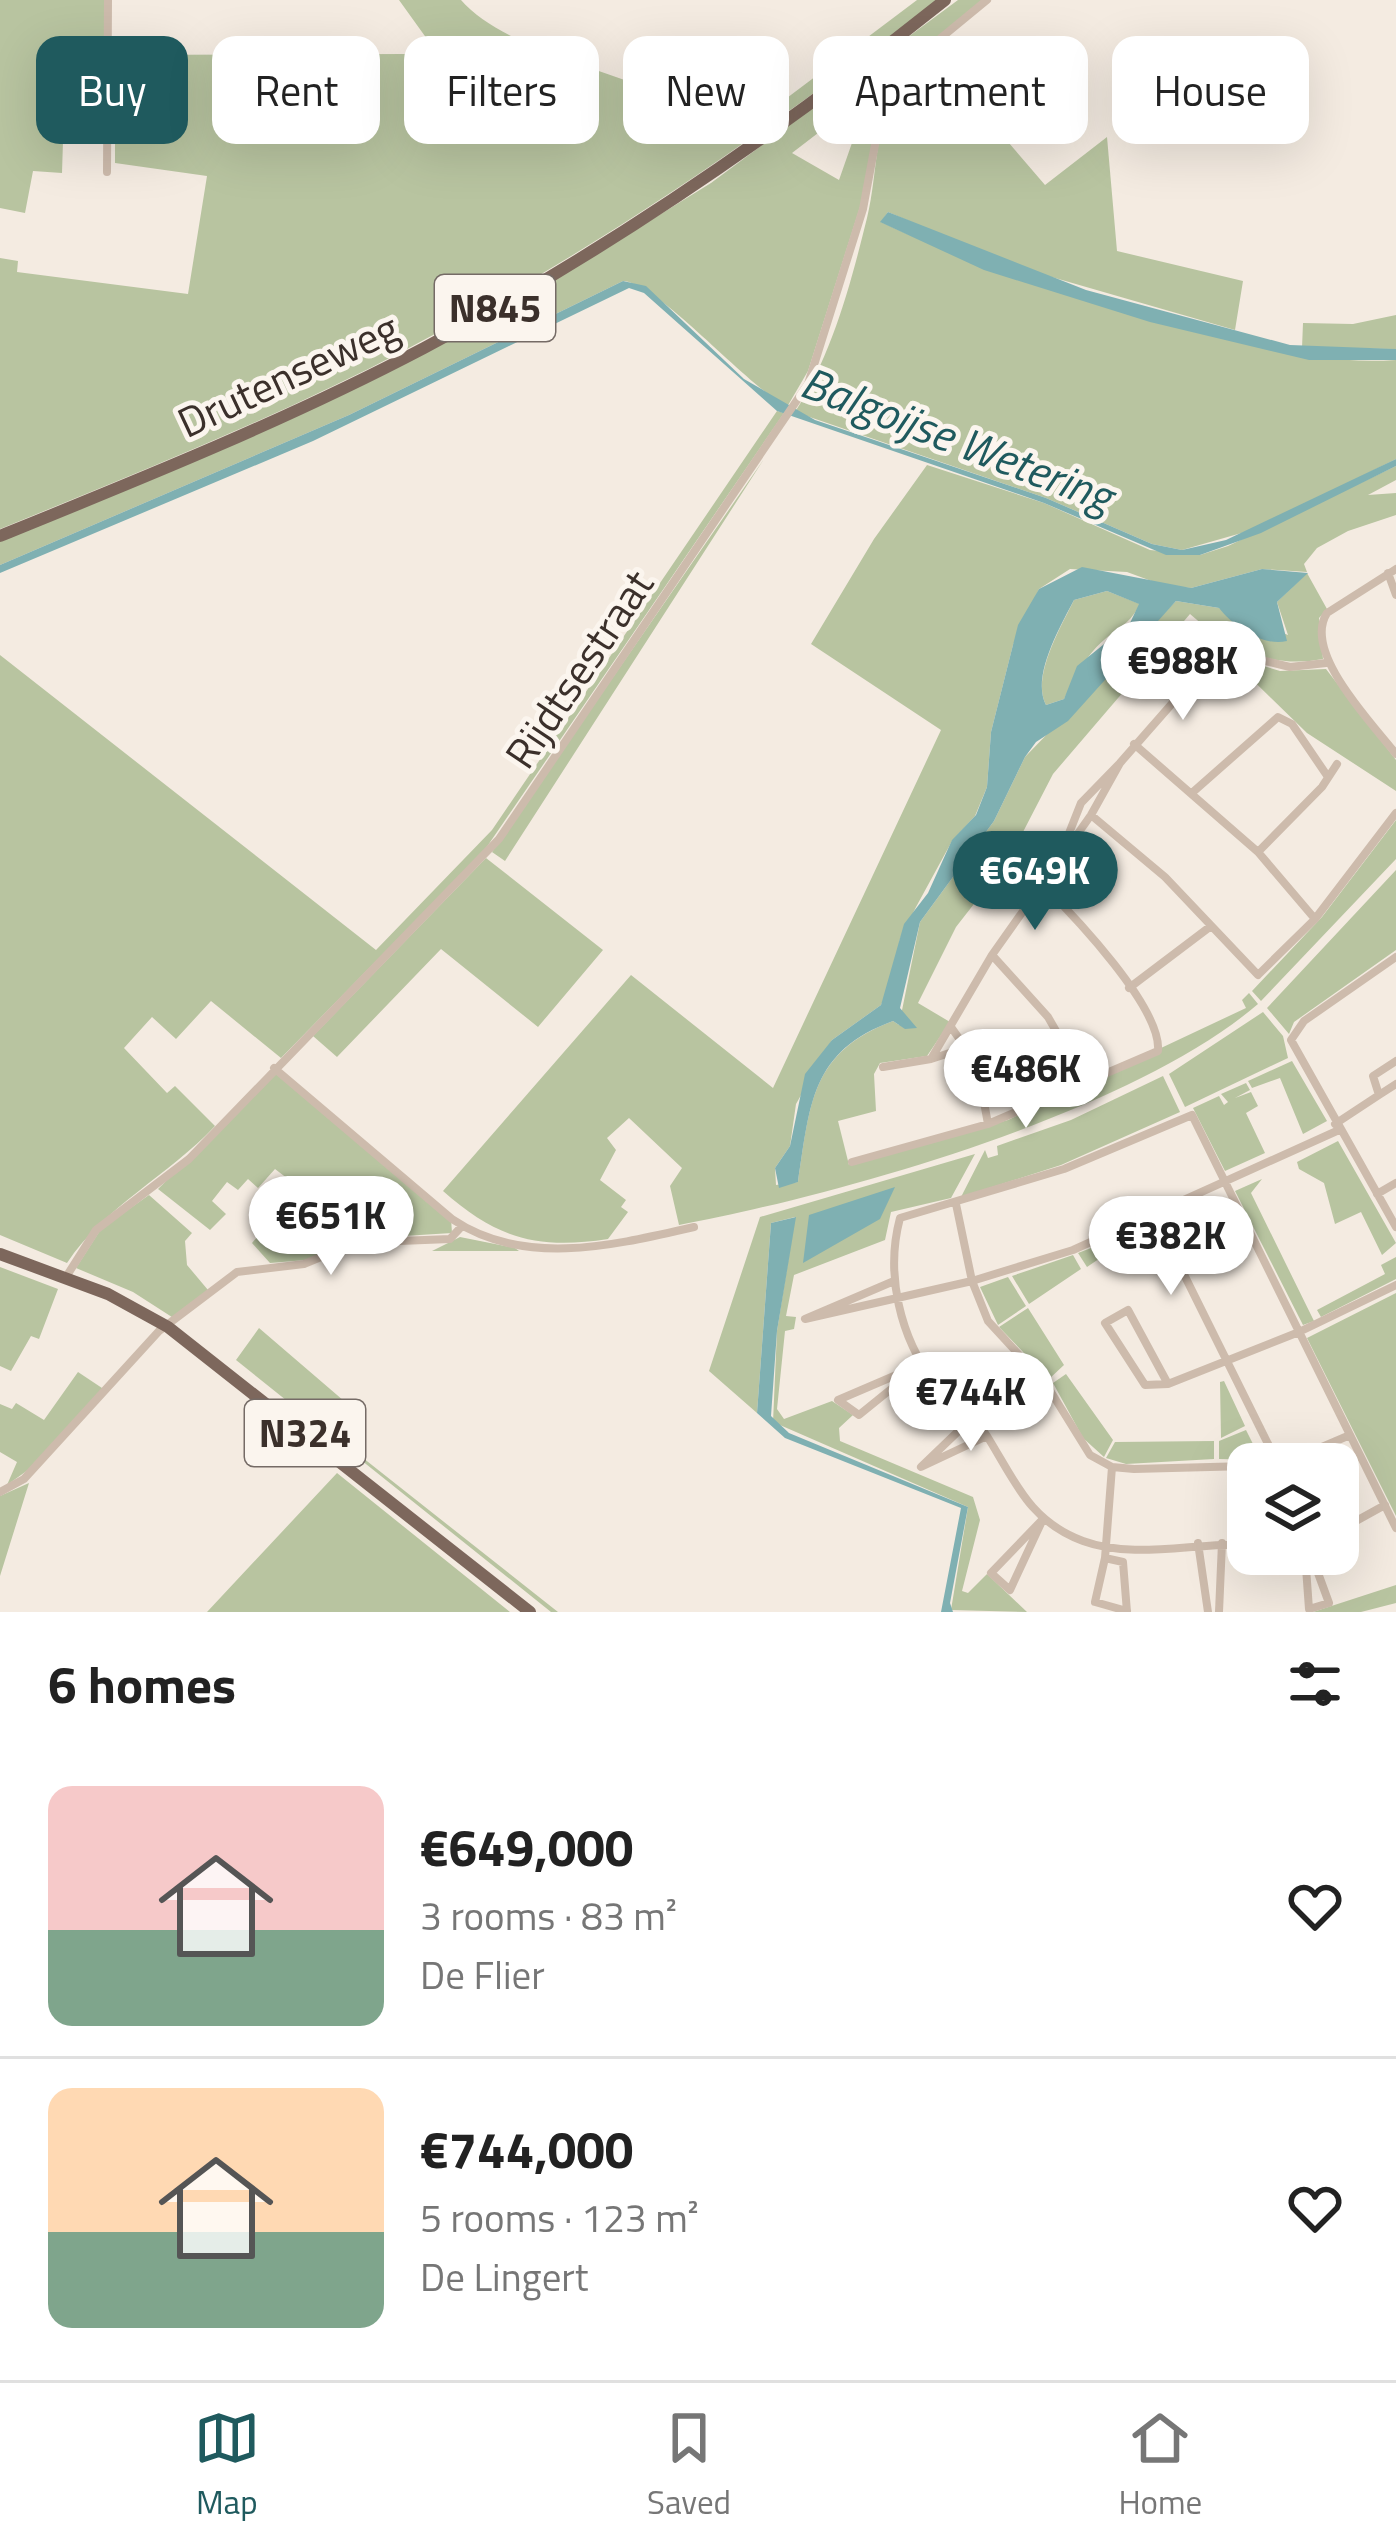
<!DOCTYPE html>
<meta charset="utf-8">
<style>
body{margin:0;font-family:"Titillium Web",sans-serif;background:#f2f2f2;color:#222;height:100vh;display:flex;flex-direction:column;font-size:45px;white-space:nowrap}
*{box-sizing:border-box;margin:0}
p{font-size:39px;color:#767676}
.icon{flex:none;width:66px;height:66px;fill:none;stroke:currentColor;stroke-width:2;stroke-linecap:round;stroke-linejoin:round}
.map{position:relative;height:1612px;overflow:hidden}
.drawer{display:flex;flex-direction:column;background:#fff;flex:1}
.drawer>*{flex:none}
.top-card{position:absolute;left:36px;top:36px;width:1326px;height:108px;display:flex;gap:24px}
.controls{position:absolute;left:1227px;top:1443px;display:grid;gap:24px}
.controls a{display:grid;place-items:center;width:132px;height:132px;border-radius:24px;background:#fff;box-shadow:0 12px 48px #0002;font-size:60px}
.price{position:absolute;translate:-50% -102px;padding:0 27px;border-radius:42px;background:#fff;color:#222;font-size:39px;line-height:78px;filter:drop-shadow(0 3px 6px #0008)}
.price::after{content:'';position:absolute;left:50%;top:72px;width:36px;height:27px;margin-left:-18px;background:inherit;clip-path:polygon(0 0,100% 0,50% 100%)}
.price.on{background:#1f5a5e;color:#fff}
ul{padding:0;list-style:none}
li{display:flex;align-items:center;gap:36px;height:300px;padding:0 48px}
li+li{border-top:3px solid #e0e0e0}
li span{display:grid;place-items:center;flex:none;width:336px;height:240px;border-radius:24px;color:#555}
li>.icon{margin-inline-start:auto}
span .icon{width:144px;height:144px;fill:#fffc;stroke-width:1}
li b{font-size:51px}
h2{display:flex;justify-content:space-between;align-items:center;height:144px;padding:0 48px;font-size:51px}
.pill{padding:0 42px;border-radius:24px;background:#fff;box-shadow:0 12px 48px #0002;font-size:42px;line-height:108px}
.pill.on{background:#1f5a5e;color:#fff}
.menu{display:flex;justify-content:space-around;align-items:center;height:168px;border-top:3px solid #e0e0e0;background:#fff;font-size:33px;color:#767676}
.menu a{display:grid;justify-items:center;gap:6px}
.menu .on{color:#1f5a5e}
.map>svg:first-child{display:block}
.green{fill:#b8c4a0;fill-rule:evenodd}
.water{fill:#7fb0b2;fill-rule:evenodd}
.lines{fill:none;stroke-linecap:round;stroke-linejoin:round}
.street{stroke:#cdbbac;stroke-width:8}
.primary{stroke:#7d675c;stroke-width:12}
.labels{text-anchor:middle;stroke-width:10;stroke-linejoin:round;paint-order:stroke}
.shield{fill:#fbf5ee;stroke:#756b66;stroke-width:3}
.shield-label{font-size:39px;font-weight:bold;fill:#3b302b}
.street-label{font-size:42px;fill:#3b302b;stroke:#fbf5ee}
.water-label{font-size:45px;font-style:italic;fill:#1f5a5e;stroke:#fbf5ee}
</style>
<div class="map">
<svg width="1396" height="1612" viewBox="0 0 1396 1612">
<rect width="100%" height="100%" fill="#f4ebe1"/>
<path class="green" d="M 0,0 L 105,0 L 102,142 L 63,141 L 62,173 L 33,171 L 25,213 L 0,208 Z
M 399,0 L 461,0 C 504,50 621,73 681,102 C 701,111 720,124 739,134 L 917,0 L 938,0 C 769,130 597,250 407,349 C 276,418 137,473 0,529 L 0,258 L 18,261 L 17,272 L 188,294 L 207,176 L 115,163 L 115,55 L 406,54 L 427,39 Z
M 958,0 L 982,0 L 906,63 L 880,93 L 866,188 L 808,371 L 787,407 C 744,383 658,283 623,281 L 349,415 L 0,565 L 0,541 L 499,314 L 711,183 ZM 861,100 L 856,118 L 870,125 L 865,141 L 853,140 L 839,180 L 792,153 Z
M 908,75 L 951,116 L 972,100 L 1045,185 L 1107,137 L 1117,251 L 1243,281 L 1235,330 L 1017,267 L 888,212 L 881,222 C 1001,278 1105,308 1232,340 C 1288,353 1337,364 1396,360 L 1396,459 L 1259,528 L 1182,550 L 1152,544 L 1046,498 L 795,412 C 832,355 851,283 867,218 C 879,171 873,110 908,75 Z
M 1396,315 L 1396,349 L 1302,348 L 1303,323 L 1353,324 Z
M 777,411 L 784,413 L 484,851 L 281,1058 L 211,1001 L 176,1039 L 152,1017 L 124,1048 L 167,1093 L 175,1086 L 215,1126 C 168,1176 105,1206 67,1263 L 0,1235 L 0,655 L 376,950 L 492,830 Z
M 764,459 L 505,861 L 492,852 Z
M 927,465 L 1044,503 L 1150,550 L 1200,555 L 1228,546 L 1396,466 L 1396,480 L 1368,495 L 1396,493 L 1396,515 L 1348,531 L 1317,548 L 1304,564 L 1307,572 L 1262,569 L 1191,588 L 1165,586 L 1127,572 L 1070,569 L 1039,589 L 1013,645 L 991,732 L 987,787 L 975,816 L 952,841 L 916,907 L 900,939 L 894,975 L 881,1005 L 832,1040 L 796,1104 L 790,1146 L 775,1168 L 776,1185 L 798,1182 C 810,1103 811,1052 893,1021 L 899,1025 L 920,922 L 994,821 L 1025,757 L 1176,601 L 1219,608 L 1288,635 L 1277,602 L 1307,573 L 1327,609 L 1319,618 L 1323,659 C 1270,669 1228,648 1190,614 L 1053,774 L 1009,859 L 956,927 L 918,1003 L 950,1022 L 927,1056 L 880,1063 L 874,1074 L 876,1111 L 838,1121 L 849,1165 L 1008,1120 L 1246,1008 L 1242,1000 L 1249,993 L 1258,1004 C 1131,1113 843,1194 679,1225 L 670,1186 L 682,1168 L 629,1118 L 607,1138 L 616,1150 L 600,1180 L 626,1200 L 621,1207 L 628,1212 L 608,1239 C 537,1250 496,1238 443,1191 L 631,975 L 773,1088 L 941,730 L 811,644 L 874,539 Z
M 1107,591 L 1140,604 C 1130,624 1120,626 1104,640 C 1084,657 1076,678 1064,699 L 1046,705 C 1031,677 1061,627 1074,600 Z
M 1227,655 L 1280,671 L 1326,669 L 1396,760 L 1396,791 L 1307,733 Z
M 1396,820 L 1396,859 L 1261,1001 L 1252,991 L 1322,917 Z
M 486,858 L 603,950 L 538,1027 L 441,949 L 337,1057 L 313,1036 Z
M 1396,870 L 1396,950 L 1294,1022 L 1289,1034 L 1267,1008 Z
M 1263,1012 L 1283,1036 L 1288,1058 L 1185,1107 L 1169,1074 Z
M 1292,1061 L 1327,1121 L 1303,1134 L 1280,1078 L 1252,1088 L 1248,1081 Z
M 275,1073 L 451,1218 L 452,1233 L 355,1239 L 306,1260 L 270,1263 L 252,1243 L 289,1200 L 283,1194 L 292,1182 L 275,1169 L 258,1188 L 248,1179 L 238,1190 L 227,1182 L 212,1201 L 226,1214 L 210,1230 L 158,1189 Z
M 1163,1076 L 1180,1112 L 1061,1165 L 961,1197 L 985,1150 L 988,1158 L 998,1155 L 997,1146 L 1071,1120 Z
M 1246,1083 L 1250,1090 L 1235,1098 L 1251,1092 L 1258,1106 L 1246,1113 L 1265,1153 L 1225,1171 L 1193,1108 L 1219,1096 L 1224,1105 L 1228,1102 L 1221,1094 Z
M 1338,1141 L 1396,1243 L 1382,1255 L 1361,1212 L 1335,1224 L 1324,1183 L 1299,1169 L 1297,1162 Z
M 975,1154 L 951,1198 L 891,1212 L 885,1240 L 794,1275 L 786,1316 L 796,1317 L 794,1329 L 785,1331 L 777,1409 L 784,1419 L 832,1401 L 853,1415 L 839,1428 L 840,1441 L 973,1497 L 980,1520 L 962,1591 L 968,1593 L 987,1574 L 1027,1612 L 951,1610 L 968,1507 L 773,1422 L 777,1331 L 795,1217 L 771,1223 L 757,1413 L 709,1371 L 760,1217 Z
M 1262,1179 L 1251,1193 L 1314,1321 L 1303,1325 L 1235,1191 Z
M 149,1195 L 192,1233 L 185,1241 L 187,1265 L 208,1290 L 175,1319 L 133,1292 L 76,1268 L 101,1229 Z
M 1146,1227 L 1087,1267 L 1078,1253 Z
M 460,1237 L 515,1248 L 519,1251 L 432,1251 Z
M 1073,1255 L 1081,1269 L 1029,1304 L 1012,1276 Z
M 1396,1257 L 1396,1279 L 1321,1317 L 1317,1310 L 1385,1274 L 1381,1265 Z
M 0,1267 L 58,1289 L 39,1339 L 31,1336 L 11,1371 L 0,1366 Z
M 1008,1277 L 1026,1306 L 998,1325 L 980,1287 Z
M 1396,1293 L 1396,1516 L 1307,1338 Z
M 1028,1308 L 1064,1365 L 1049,1379 L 999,1327 Z
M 259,1328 L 358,1413 L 339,1439 L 558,1612 L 551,1612 L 236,1360 Z
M 78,1372 L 105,1390 L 28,1470 L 7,1485 L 17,1462 L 0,1452 L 0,1404 L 12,1409 L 16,1403 L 44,1420 Z
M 1066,1374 L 1113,1440 L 1104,1457 L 1083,1438 L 1053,1383 Z
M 1224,1381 L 1245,1426 L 1221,1438 L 1220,1382 Z
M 1246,1430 L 1261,1460 L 1219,1459 L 1219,1441 Z
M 1214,1441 L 1214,1459 L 1126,1464 L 1106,1458 L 1115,1442 Z
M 337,1473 L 510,1612 L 207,1612 Z
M 29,1483 L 0,1576 L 0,1496 Z
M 1396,1585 L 1396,1603 L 1361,1612 L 1313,1612 Z"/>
<path class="water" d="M 888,212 L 1086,290 L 1290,345 L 1396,349 L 1396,360 L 1309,360 L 1150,322 L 984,270 L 880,222 Z
M 623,281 L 646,286 L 744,379 L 815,420 L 1046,498 L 1152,544 L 1182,550 L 1226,540 L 1396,459 L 1396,466 L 1261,533 L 1200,555 L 1166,555 L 1044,503 L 777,411 L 644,293 L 629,288 L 313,441 L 0,573 L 0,565 L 349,415 Z
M 1082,567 L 1191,588 L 1262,569 L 1308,573 L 1277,602 L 1287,641 C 1263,647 1234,627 1219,608 L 1176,601 L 1068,721 L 1036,742 L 1025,757 L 994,821 L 920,922 L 900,1008 L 917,1028 L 905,1029 L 893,1021 C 811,1051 810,1104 798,1182 L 779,1188 L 775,1168 L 790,1146 L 805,1074 L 832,1040 L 881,1005 L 904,924 L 928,893 L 952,840 L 976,815 L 987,787 L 991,732 L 1018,625 L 1039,589 ZM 1107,591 L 1139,604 L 1130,623 L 1077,666 L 1064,699 L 1046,705 C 1031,677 1060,627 1074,600 Z
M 895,1187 L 880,1219 L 803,1263 L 809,1215 Z
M 796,1217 L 777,1331 L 771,1416 L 789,1433 L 968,1507 L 950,1603 L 953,1612 L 941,1612 L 961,1508 L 785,1438 L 757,1413 L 771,1223 Z"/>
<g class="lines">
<path class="street" d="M 107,172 L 108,0
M 1396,569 L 1327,613 C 1302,652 1372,723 1396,754
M 1388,573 L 1396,595
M 1134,744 L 1258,852 L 1315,919
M 1120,763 L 1219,650 L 1290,667 L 1326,663
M 1193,792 L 1278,717 L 1292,724 L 1328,777
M 1091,815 L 1165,877 L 1258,975 L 1315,919 L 1396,813
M 1258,852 L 1322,787 L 1337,764
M 992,955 L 1048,1017 L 1086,1083
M 1396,957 L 1304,1021 L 1291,1040 L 1396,1227
M 1129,988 L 1211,926
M 951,1027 L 977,1064 L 988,1124
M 931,1059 L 968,1047
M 883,1067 L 931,1059 L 992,955 L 1091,815 L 1120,763 L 1081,803 L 1062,851
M 274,1068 L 452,1219 C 524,1268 615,1245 694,1227
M 1379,1095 L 1396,1084
M 1335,1124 L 1379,1095 L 1373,1076 L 1396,1061
M 852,1162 L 988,1124 L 1158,1051 C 1162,1008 1074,916 1043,885
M 1377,1194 L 1396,1183
M 956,1204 L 972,1281 L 988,1321 L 1046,1384 L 1090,1455 L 1112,1467 L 1134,1469 L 1248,1466
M 1155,1216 L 1278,1464
M 66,1277 L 96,1230 L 189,1159 L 499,839 L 808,384 L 863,209 L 885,91 L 908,65 L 987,0
M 894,1281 L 805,1319 L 972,1281 L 1073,1250 L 1339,1130
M 922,1364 L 859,1415 L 838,1400 Z
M 1168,1384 L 1145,1385 L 1105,1323 L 1128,1310 L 1168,1384 L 1299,1332 L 1396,1285
M 971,1419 L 921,1467 L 987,1436
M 1282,1464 L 1350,1435
M 1112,1467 L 1105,1558 L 1095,1602 L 1127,1611
M 0,1492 L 24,1479 L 159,1331 L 237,1272 L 304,1264 L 345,1247 L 374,1242 L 450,1239 L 462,1226
M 1043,1519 L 1010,1590 L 991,1573 Z
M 1338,1531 L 1385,1505
M 1198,1543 L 1208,1612
M 1248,1545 C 1195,1542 1135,1560 1083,1541 C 1029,1521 1015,1481 987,1436 C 974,1416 950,1402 935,1383 C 900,1338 885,1274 900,1218 L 1064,1169 L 1192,1115 L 1396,1528
M 1305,1554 L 1309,1609 L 1329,1603 L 1311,1554
M 1105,1558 L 1123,1562 L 1127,1612
M 1219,1612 L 1222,1543"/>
<path class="primary" d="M 0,536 C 143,478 287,420 424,348 C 609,250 781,131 945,0
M 0,1254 L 108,1294 L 168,1327 L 530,1612"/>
</g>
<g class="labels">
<g class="shield">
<rect x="435" y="275" width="120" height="66" rx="9"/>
<rect x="245" y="1400" width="120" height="66" rx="9"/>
</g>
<g class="shield-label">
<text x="495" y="322">N845</text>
<text x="305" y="1447">N324</text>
</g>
<g class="street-label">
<text transform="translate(288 375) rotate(-25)" y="15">Drutenseweg</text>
<text transform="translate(579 669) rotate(-56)" y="15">Rijdtsestraat</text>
</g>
<g class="water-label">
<text transform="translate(957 439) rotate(21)" y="16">Balgoijse Wetering</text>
</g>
</g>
</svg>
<div class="controls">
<a><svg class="icon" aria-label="layers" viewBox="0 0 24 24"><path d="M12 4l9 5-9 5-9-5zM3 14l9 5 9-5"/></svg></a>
</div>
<b class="price" style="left:1183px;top:723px">€988K</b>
<b class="price on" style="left:1035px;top:933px">€649K</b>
<b class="price" style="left:1026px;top:1131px">€486K</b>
<b class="price" style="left:331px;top:1278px">€651K</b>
<b class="price" style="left:1171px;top:1298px">€382K</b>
<b class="price" style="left:971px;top:1454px">€744K</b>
<div class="top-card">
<a class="pill on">Buy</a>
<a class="pill">Rent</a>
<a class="pill">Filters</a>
<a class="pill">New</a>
<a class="pill">Apartment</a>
<a class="pill">House</a>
</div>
</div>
<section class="drawer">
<h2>6 homes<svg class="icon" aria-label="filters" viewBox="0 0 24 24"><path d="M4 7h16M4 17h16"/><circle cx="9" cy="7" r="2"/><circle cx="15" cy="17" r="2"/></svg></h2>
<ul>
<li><span style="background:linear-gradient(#f6c9c9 60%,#7fa58c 0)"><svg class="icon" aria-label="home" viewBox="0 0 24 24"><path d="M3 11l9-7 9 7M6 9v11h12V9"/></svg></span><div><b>€649,000</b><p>3 rooms · 83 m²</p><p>De Flier</p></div><svg class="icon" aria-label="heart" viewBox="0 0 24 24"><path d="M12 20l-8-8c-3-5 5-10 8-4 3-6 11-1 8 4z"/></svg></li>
<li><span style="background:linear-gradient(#ffd9b3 60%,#7fa58c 0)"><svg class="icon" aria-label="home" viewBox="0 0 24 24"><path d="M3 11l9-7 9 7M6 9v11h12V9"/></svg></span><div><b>€744,000</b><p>5 rooms · 123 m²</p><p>De Lingert</p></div><svg class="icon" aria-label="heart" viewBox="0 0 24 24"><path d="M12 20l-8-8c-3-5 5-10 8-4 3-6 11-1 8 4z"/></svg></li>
</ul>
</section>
<nav class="menu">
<a class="on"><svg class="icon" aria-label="map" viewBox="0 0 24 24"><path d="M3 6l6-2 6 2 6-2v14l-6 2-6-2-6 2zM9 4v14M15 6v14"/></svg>Map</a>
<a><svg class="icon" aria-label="saved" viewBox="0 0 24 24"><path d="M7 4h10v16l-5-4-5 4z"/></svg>Saved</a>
<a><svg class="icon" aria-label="home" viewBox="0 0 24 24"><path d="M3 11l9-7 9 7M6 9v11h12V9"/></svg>Home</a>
</nav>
